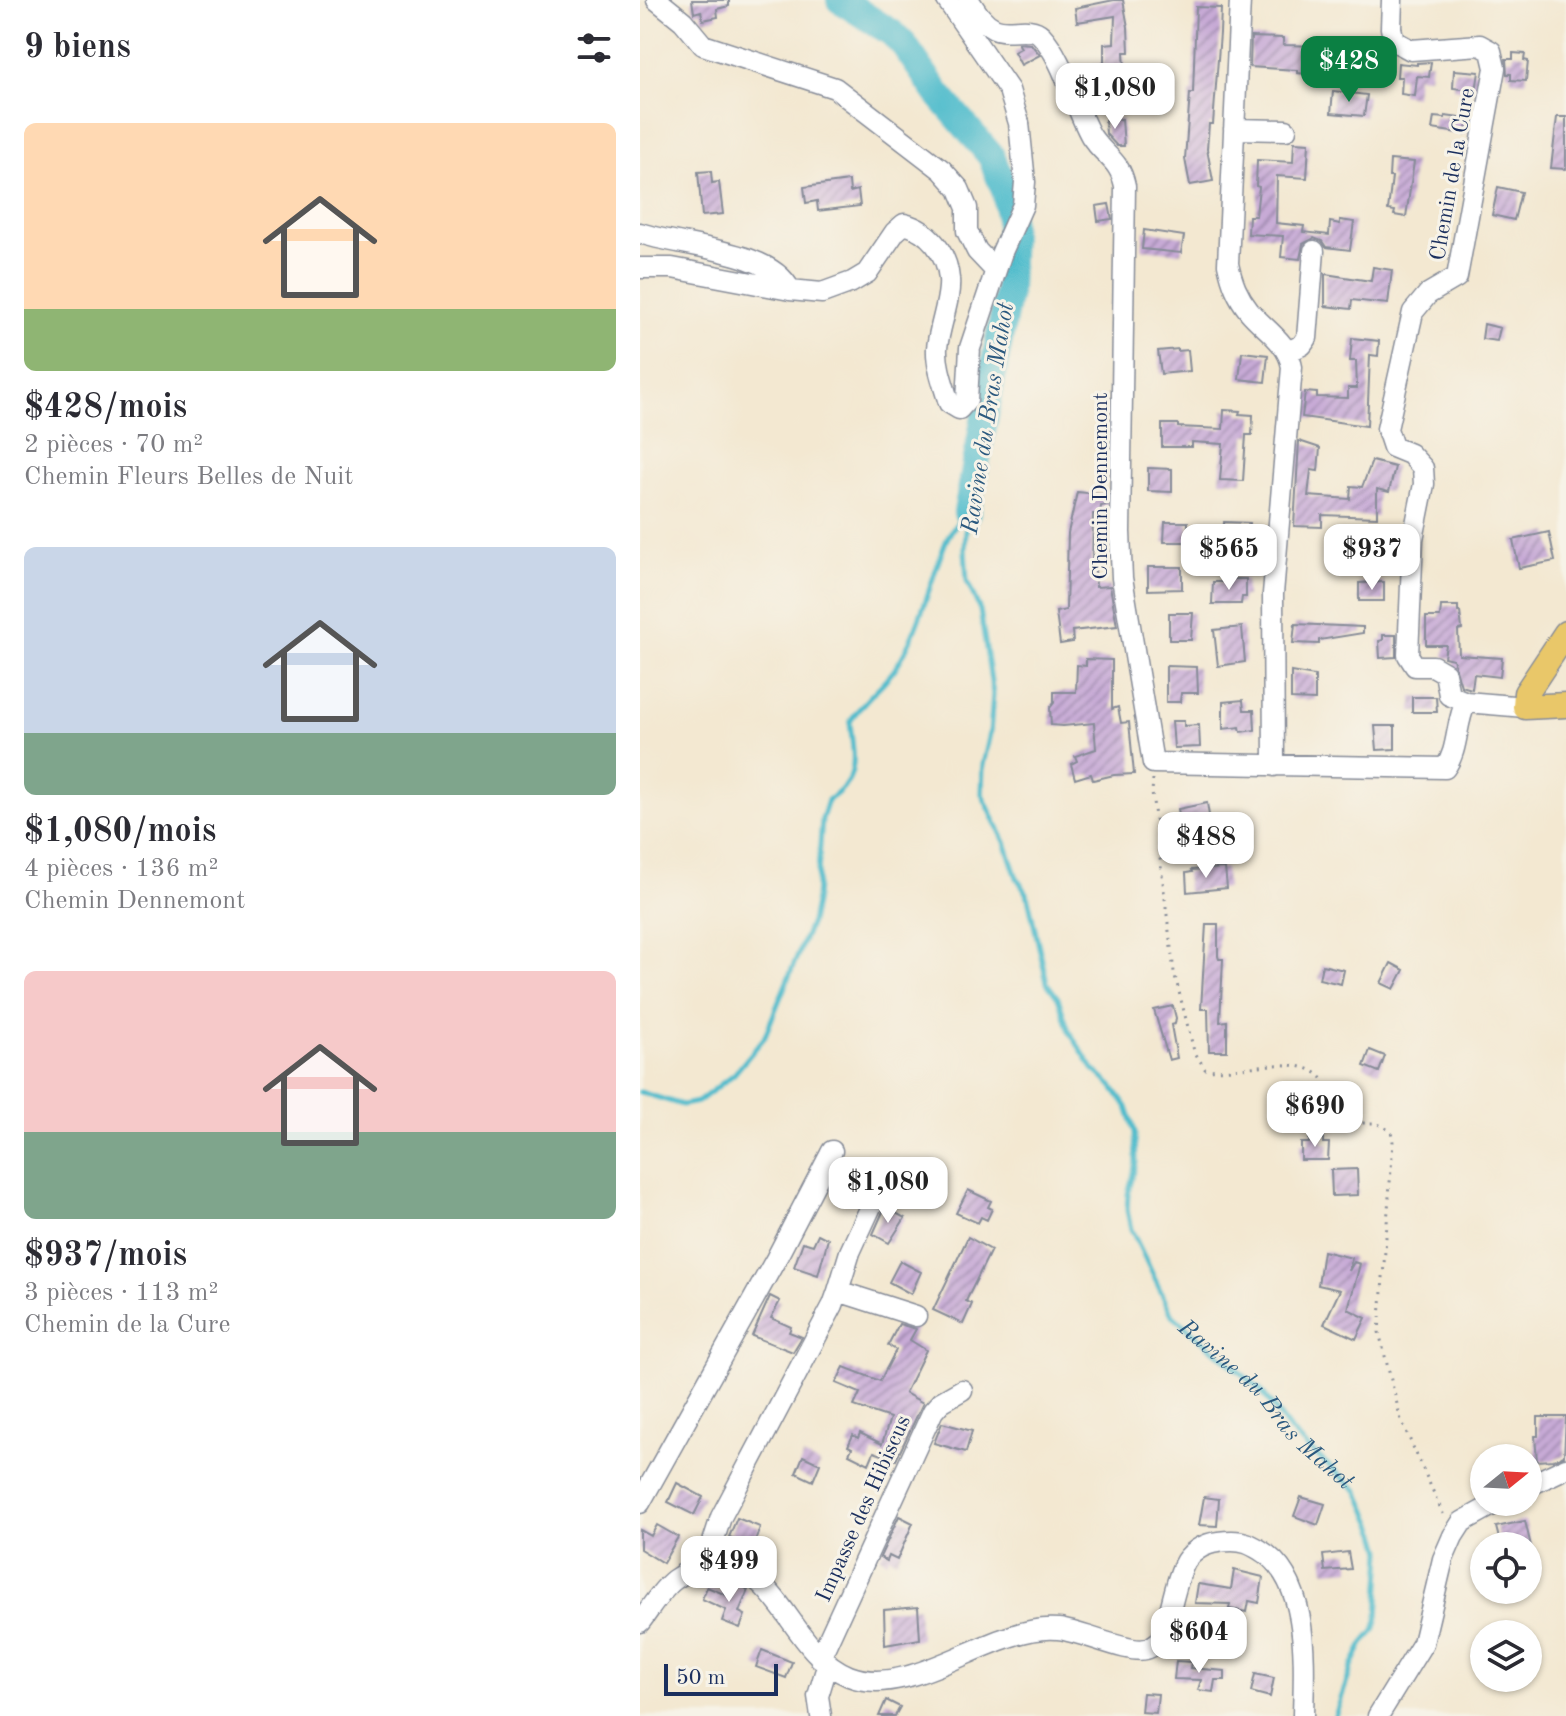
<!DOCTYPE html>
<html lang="fr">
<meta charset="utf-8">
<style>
body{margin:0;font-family:"Old Standard TT",serif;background:#f2f2f3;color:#2b2b33;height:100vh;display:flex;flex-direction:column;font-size:30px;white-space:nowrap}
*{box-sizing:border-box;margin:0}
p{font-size:26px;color:#7c7c81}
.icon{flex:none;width:44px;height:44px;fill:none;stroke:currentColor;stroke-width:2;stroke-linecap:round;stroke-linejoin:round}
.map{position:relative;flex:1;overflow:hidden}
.panel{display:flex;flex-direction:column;background:#fff;width:640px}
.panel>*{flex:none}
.needle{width:52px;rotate:72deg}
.buttons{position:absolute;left:830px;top:1444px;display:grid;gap:16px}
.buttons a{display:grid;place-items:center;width:72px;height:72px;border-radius:50%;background:#fff;box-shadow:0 2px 6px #0004;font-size:40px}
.scale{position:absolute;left:24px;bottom:20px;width:114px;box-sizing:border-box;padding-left:8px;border:4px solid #1b2f5e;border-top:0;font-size:22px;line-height:28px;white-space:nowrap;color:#1b2f5e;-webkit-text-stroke:6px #f7f3e8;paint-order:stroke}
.price{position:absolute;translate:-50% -68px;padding:0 18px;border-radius:16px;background:#fff;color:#222;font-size:26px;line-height:52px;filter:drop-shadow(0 2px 4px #0008)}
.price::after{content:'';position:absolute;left:50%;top:48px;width:24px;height:18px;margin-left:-12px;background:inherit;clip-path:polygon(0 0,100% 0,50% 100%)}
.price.selected{background:#0b8043;color:#fff}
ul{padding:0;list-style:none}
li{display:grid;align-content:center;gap:16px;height:424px;padding:0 24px}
li span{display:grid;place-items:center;height:248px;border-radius:12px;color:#555}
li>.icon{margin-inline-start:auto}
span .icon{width:144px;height:144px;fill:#fffc;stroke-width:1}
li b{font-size:34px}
h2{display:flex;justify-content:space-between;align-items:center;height:96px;padding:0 24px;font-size:34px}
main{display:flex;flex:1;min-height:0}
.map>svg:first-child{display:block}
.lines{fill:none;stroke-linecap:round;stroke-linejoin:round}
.stream{stroke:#50bccc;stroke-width:5}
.river{stroke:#50bccc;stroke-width:28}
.building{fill:url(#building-hatch)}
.minor-casing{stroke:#878c98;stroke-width:23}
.major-casing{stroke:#878c98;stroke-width:27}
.path{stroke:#878c98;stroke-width:3;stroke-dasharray:2 6;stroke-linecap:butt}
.minor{stroke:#fff;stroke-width:20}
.major{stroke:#e9c769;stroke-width:24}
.labels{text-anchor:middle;stroke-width:6;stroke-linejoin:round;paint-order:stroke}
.street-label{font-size:22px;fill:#1b2f5e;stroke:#f7f3e8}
.water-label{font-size:24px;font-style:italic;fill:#2b597f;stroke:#f7f3e8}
</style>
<main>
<section class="panel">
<h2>9 biens<svg class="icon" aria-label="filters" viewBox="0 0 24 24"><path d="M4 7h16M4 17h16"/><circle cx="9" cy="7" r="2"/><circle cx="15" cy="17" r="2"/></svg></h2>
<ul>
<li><span style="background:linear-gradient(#ffd9b3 75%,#8fb573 0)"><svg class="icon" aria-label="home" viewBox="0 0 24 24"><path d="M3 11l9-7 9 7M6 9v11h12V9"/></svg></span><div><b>$428/mois</b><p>2 pièces · 70 m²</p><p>Chemin Fleurs Belles de Nuit</p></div></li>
<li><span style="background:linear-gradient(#c9d6e8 75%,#7fa58c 0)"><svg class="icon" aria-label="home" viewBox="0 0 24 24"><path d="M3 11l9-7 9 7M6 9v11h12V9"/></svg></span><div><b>$1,080/mois</b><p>4 pièces · 136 m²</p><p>Chemin Dennemont</p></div></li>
<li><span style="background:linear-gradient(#f6c9c9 65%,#7fa58c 0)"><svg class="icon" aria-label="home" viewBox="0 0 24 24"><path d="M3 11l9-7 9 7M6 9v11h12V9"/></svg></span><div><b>$937/mois</b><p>3 pièces · 113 m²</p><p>Chemin de la Cure</p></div></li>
</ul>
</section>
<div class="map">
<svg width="926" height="1716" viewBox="0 0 926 1716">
<defs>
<pattern id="building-hatch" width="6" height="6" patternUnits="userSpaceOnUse" patternTransform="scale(2)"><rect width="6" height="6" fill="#c7aad6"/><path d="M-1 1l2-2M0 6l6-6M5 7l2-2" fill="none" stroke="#a18bb1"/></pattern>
</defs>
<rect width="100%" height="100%" fill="#f7f3e8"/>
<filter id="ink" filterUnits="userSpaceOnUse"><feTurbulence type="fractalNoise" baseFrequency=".0125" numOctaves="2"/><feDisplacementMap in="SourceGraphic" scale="16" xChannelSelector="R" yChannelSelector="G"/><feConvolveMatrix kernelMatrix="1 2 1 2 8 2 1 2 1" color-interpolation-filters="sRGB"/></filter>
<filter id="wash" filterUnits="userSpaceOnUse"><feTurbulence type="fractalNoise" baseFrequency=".006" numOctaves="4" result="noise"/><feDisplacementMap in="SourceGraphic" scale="32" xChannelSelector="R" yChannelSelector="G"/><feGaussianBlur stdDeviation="1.8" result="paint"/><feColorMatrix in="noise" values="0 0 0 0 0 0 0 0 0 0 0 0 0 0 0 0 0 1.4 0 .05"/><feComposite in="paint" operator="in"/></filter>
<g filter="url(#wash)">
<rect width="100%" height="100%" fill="#f3e8d1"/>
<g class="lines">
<g class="stream">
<path id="s1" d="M 327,512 L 325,550 L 327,581 L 340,610 L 353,694 L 350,733 L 343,765 L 342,794 L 365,842 L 377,878 L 387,893 L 407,983 L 418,998 L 429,1031 L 453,1069 L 472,1086 L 487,1107 L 495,1132 L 496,1163 L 488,1194 L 487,1210 L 491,1229 L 532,1315 L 621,1390 L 650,1430 L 666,1446 L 718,1491 L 737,1533 L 742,1551 L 738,1617 L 734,1631 L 723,1644 L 713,1664 L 695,1716"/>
<path d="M 0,1092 L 42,1105 L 58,1102 L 94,1074 L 124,1038 L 171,922 L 176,898 L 182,819 L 188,800 C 222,779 213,756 210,722 C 222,700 240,689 254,670 C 277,637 289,587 303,549 C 308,534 315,523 326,513"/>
</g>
<path class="river" d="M 200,0 L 252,33 L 264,45 L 298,94 L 351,156 L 366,193 L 370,226 L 368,292 L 327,512"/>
</g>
<g id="blocks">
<path class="building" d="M 52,0 L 89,0 L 89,6 L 77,9 L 78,17 L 63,20 L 61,11 L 54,13 Z
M 474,0 L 483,0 L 488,27 L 489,52 L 484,52 L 486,86 L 490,86 L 492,109 L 475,110 L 474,85 L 447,88 L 444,66 L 464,63 L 464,44 L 474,43 L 475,16 L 437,22 L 435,8 Z
M 556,7 L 581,8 L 580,33 L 573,124 L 569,124 L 567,149 L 573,181 L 550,185 L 545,159 L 550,93 L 553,93 Z
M 611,37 L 643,38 L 643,45 L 681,46 L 678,75 L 657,73 L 657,70 L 610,67 Z
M 378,43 L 391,44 L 400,55 L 381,65 L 374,52 L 381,48 Z
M 873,53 L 885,54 L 884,60 L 888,61 L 886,81 L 871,80 L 871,74 L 867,74 L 866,59 L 873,59 Z
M 791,62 L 789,77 L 777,76 L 775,96 L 761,94 L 762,77 L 757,77 L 758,63 L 777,65 L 777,63 Z
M 814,70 L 839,72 L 836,91 L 813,88 Z
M 693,91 L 727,95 L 724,116 L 691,113 Z
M 805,116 L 828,119 L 825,134 L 792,129 L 794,117 L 805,118 Z
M 917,117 L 926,117 L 926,169 L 911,168 Z
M 482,119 L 484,146 L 477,146 L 466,134 L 465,120 Z
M 654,142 L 669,143 L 667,178 L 637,176 L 636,223 L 664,226 L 663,232 L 689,235 L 690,222 L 700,224 L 700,220 L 714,222 L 710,250 L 686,247 L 682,241 L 674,238 L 663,244 L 660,259 L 641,257 L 643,236 L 608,234 L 609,216 L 616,216 L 619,187 L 616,186 L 617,160 L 653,162 Z
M 750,160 L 774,162 L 766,217 L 754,215 L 755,211 L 748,210 L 752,177 L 749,177 Z
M 71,171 L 72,183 L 79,182 L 83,214 L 62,216 L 58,172 Z
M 209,181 L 210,192 L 218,190 L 220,206 L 178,211 L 177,201 L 166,203 L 164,187 Z
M 858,187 L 881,192 L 874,220 L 852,215 Z
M 469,204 L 472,219 L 458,221 L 456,206 Z
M 504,230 L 544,236 L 541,253 L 502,249 Z
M 733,267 L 752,270 L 748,304 L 712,300 L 711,309 L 685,306 L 685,274 L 731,281 Z
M 844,324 L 860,328 L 857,341 L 842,339 Z
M 712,338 L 739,341 L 738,356 L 730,355 L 727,426 L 662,417 L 665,392 L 677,393 L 677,397 L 708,398 L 708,388 L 717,388 L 716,361 L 710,361 Z
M 538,349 L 538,351 L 548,350 L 550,371 L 521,374 L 518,351 Z
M 602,352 L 628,355 L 625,382 L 599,379 Z
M 584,410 L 600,411 L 599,414 L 613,415 L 612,435 L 606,435 L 603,481 L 580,480 L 583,444 L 552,442 L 552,447 L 522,447 L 522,424 L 538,424 L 538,427 L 583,429 Z
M 659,441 L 680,448 L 678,471 L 671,470 L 668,496 L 710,499 L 711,486 L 722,487 L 732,461 L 755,467 L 749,492 L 737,489 L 737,517 L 682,515 L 682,527 L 654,526 Z
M 508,468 L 532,469 L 532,492 L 508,491 Z
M 437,492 L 468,495 L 467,505 L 461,506 L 460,514 L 453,514 L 452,570 L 455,570 L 456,587 L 470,586 L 477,626 L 432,631 L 433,642 L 420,644 L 416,612 L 426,610 L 428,533 Z
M 525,522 L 548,522 L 548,542 L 524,542 Z
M 584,522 L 610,523 L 607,547 L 583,546 Z
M 909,532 L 915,561 L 879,568 L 873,540 Z
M 508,567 L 542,567 L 542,589 L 508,590 Z
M 587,579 L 606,579 L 606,597 L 602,597 L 601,604 L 572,604 L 573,582 L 588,582 Z
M 744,582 L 744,601 L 719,601 L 719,583 Z
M 801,606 L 818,606 L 818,612 L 820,612 L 822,629 L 818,630 L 819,655 L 862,658 L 860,677 L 834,674 L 832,689 L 821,686 L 813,659 L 804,657 L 806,645 L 786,645 L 786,617 L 800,617 Z
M 529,613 L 553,613 L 551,640 L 529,640 Z
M 655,624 L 723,627 L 723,633 L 679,640 L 679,644 L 653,643 Z
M 602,627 L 605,662 L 578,666 L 574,630 Z
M 743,635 L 756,635 L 756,657 L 740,658 L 739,641 L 743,640 Z
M 446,659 L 472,660 L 472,709 L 478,707 L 481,723 L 489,722 L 494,774 L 474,775 L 453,780 L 451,774 L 435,779 L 431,764 L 437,761 L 435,756 L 456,749 L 454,723 L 423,726 L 411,725 L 410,708 L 414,703 L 414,692 L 436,692 L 437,665 L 446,666 Z
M 526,666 L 557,667 L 558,693 L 541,693 L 540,702 L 526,702 Z
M 651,672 L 675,676 L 675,700 L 651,699 Z
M 772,697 L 796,697 L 797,712 L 772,712 Z
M 603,700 L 604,710 L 614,710 L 615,730 L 601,732 L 600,727 L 583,729 L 583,702 Z
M 532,721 L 544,721 L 544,726 L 559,725 L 560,747 L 534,748 Z
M 735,726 L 755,726 L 755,749 L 737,750 Z
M 567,803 L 571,828 L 542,833 L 538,809 Z
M 585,868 L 587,888 L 547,892 L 546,873 L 552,872 L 551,870 Z
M 566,924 L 578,924 L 578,956 L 579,959 L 583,959 L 580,1022 L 587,1021 L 587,1051 L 569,1051 L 568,1009 L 561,1009 Z
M 751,963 L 764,970 L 754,989 L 741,983 Z
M 682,965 L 704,970 L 701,984 L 679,979 Z
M 533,1006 L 536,1018 L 535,1024 L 531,1025 L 537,1058 L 529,1060 L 514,1010 Z
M 730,1050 L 745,1056 L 739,1072 L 724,1066 Z
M 669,1134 L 683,1134 L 683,1143 L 689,1143 L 688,1160 L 661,1160 L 661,1143 L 669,1143 Z
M 717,1169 L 718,1195 L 692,1196 L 691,1170 Z
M 328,1190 L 351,1201 L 348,1207 L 352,1209 L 347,1220 L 341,1217 L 338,1223 L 316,1213 Z
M 245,1207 L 265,1218 L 249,1243 L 233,1234 Z
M 178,1234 L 188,1239 L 178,1275 L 154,1267 L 163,1242 L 173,1245 Z
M 328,1237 L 351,1250 L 326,1301 L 332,1304 L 323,1324 L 293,1310 Z
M 683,1251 L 712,1258 L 709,1271 L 714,1262 L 720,1264 L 708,1309 L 726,1318 L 716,1339 L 684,1324 L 700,1290 L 678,1285 Z
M 260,1261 L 281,1272 L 271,1294 L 249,1282 Z
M 130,1296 L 140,1301 L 131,1318 L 151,1327 L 149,1332 L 162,1337 L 153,1352 L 112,1336 Z
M 259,1324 L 276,1329 L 270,1340 L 286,1350 L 265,1393 L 283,1403 L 256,1460 L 234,1452 L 229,1464 L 209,1454 L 212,1448 L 208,1446 L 213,1435 L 218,1438 L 220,1433 L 242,1444 L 250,1418 L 214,1406 L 220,1393 L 196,1383 L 204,1367 L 240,1381 L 256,1350 L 248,1345 Z
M 898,1417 L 926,1417 L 924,1456 L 913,1460 L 897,1461 L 895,1436 L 898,1436 Z
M 302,1423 L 332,1431 L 326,1452 L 294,1443 Z
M 163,1456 L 180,1464 L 173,1481 L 156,1473 Z
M 37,1483 L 63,1497 L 54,1515 L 28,1502 Z
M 564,1497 L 579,1499 L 577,1526 L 559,1525 Z
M 661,1497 L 685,1504 L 678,1525 L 654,1516 Z
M 259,1516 L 273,1523 L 257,1560 L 249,1556 L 247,1561 L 240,1557 Z
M 97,1518 L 120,1527 L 114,1545 L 89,1537 Z
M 885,1521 L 891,1546 L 861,1546 L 856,1527 Z
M 17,1525 L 38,1537 L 23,1563 L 0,1549 L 0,1530 L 11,1536 Z
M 708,1552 L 711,1569 L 685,1571 L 683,1555 Z
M 594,1570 L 623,1577 L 619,1603 L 609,1601 L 607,1612 L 589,1609 L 590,1604 L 555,1603 L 558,1584 L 591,1589 Z
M 98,1584 L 108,1590 L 99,1612 L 105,1615 L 100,1628 L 82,1621 L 86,1610 L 62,1599 L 67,1587 L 91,1597 Z
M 278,1607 L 280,1639 L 245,1645 L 244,1610 Z
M 122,1650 L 152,1662 L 146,1678 L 116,1667 Z
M 536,1661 L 551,1662 L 550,1668 L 585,1671 L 585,1680 L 575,1680 L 573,1692 L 558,1690 L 561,1680 L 534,1679 Z
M 615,1674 L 634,1678 L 630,1697 L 611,1692 Z
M 503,1693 L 518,1694 L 516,1713 L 501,1712 Z
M 246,1700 L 260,1707 L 255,1716 L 239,1716 Z"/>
</g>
</g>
<g filter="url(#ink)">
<use href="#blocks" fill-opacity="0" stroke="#878c98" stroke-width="2"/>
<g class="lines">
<g class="minor-casing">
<path id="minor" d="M 17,0 L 43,21 L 63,45 L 195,88 L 302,170 L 319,189 L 327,208 L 327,231 L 337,251 L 355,270
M 329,0 C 336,11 342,22 354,28 C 368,35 390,24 401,35 C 423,58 435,108 451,136 C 465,157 480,160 485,186 L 480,532 L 482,578 L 513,763 L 805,768 C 819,749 815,724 826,702
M 600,0 L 588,264 C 592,282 597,296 609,311 C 624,329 648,342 652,367 L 633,594 L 634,766
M 752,0 L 751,28 L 754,41 L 771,50 L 840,45 L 851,51 L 855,68 L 817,277 L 788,294 L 773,312 L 747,429 L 753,447 L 770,454 L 783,468 L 784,484 L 773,539 L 768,655 L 775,666 L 793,666 L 805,673 L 809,695 L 826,702 L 885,707
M 594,129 L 646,130
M 0,233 C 40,247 131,249 150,290
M 0,268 L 32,268 L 150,290 L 182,293 L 212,282 L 227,273 L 255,232 L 264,224 C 289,230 307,253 309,279 C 311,299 299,327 297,348 C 296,366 304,386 309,403 L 319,409 L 327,400 L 330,348 L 362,252 L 383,205 L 385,182 L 379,123 L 369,90 L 307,0
M 648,352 L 662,345 L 667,338 L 674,251
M 198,1291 L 210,1252 L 233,1202
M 888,1486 L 926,1468
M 0,1503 L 136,1259 L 192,1151
M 66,1564 L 81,1517 L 193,1305 L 198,1291 L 276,1316
M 0,1622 C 10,1609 21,1590 34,1580 C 41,1575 58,1565 67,1564 C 82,1563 107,1571 118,1581 C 150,1608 166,1659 209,1676 C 272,1701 354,1623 418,1629 C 441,1631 488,1654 506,1649 C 511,1648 517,1643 521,1640 C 530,1620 536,1572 548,1558 C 560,1544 575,1541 592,1541 C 604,1541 610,1544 620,1550 C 671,1580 664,1666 663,1716
M 180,1658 L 293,1411 L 301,1402 L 322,1390
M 181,1716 L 178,1696 L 188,1663
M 738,1716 L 783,1643 L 803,1559 L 813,1536 L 822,1522 L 858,1502"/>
</g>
<g class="major-casing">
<path id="major" d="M 926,633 L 886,693 L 885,707 L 926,705"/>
</g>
<path class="path" d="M 513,779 L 512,793 L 534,972 L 554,1051 L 565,1069 C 598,1074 655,1052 681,1077 C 687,1083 694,1111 701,1123 L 736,1123 L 751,1131 L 753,1142 L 739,1332 L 761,1420 L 805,1518"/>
<use href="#minor" class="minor"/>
<use href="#major" class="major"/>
</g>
</g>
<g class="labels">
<g class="street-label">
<text transform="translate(811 174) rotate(-80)" y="8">Chemin de la Cure</text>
<text transform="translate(459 486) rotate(-90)" y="8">Chemin Dennemont</text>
<text transform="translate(222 1508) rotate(-66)" y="8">Impasse des Hibiscus</text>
</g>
<g class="water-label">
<text transform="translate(347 418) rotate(-81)" y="8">Ravine du Bras Mahot</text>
<text dy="8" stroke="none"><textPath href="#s1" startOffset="988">Ravine du Bras Mahot</textPath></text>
</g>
</g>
</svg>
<div class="buttons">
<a><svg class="needle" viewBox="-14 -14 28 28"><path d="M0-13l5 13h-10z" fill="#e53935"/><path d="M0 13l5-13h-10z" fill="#7c7c81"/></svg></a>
<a><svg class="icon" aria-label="locate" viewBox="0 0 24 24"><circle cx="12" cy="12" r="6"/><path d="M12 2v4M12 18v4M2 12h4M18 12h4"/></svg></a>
<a><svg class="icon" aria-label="layers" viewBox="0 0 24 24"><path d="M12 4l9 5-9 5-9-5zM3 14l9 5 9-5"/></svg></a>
</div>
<div class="scale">50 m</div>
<b class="price selected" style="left:709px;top:104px">$428</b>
<b class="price" style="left:475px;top:131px">$1,080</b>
<b class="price" style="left:589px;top:592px">$565</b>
<b class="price" style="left:732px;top:592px">$937</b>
<b class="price" style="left:566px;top:880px">$488</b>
<b class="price" style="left:675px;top:1149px">$690</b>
<b class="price" style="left:248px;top:1225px">$1,080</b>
<b class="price" style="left:89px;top:1604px">$499</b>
<b class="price" style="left:559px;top:1675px">$604</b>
</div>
</main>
